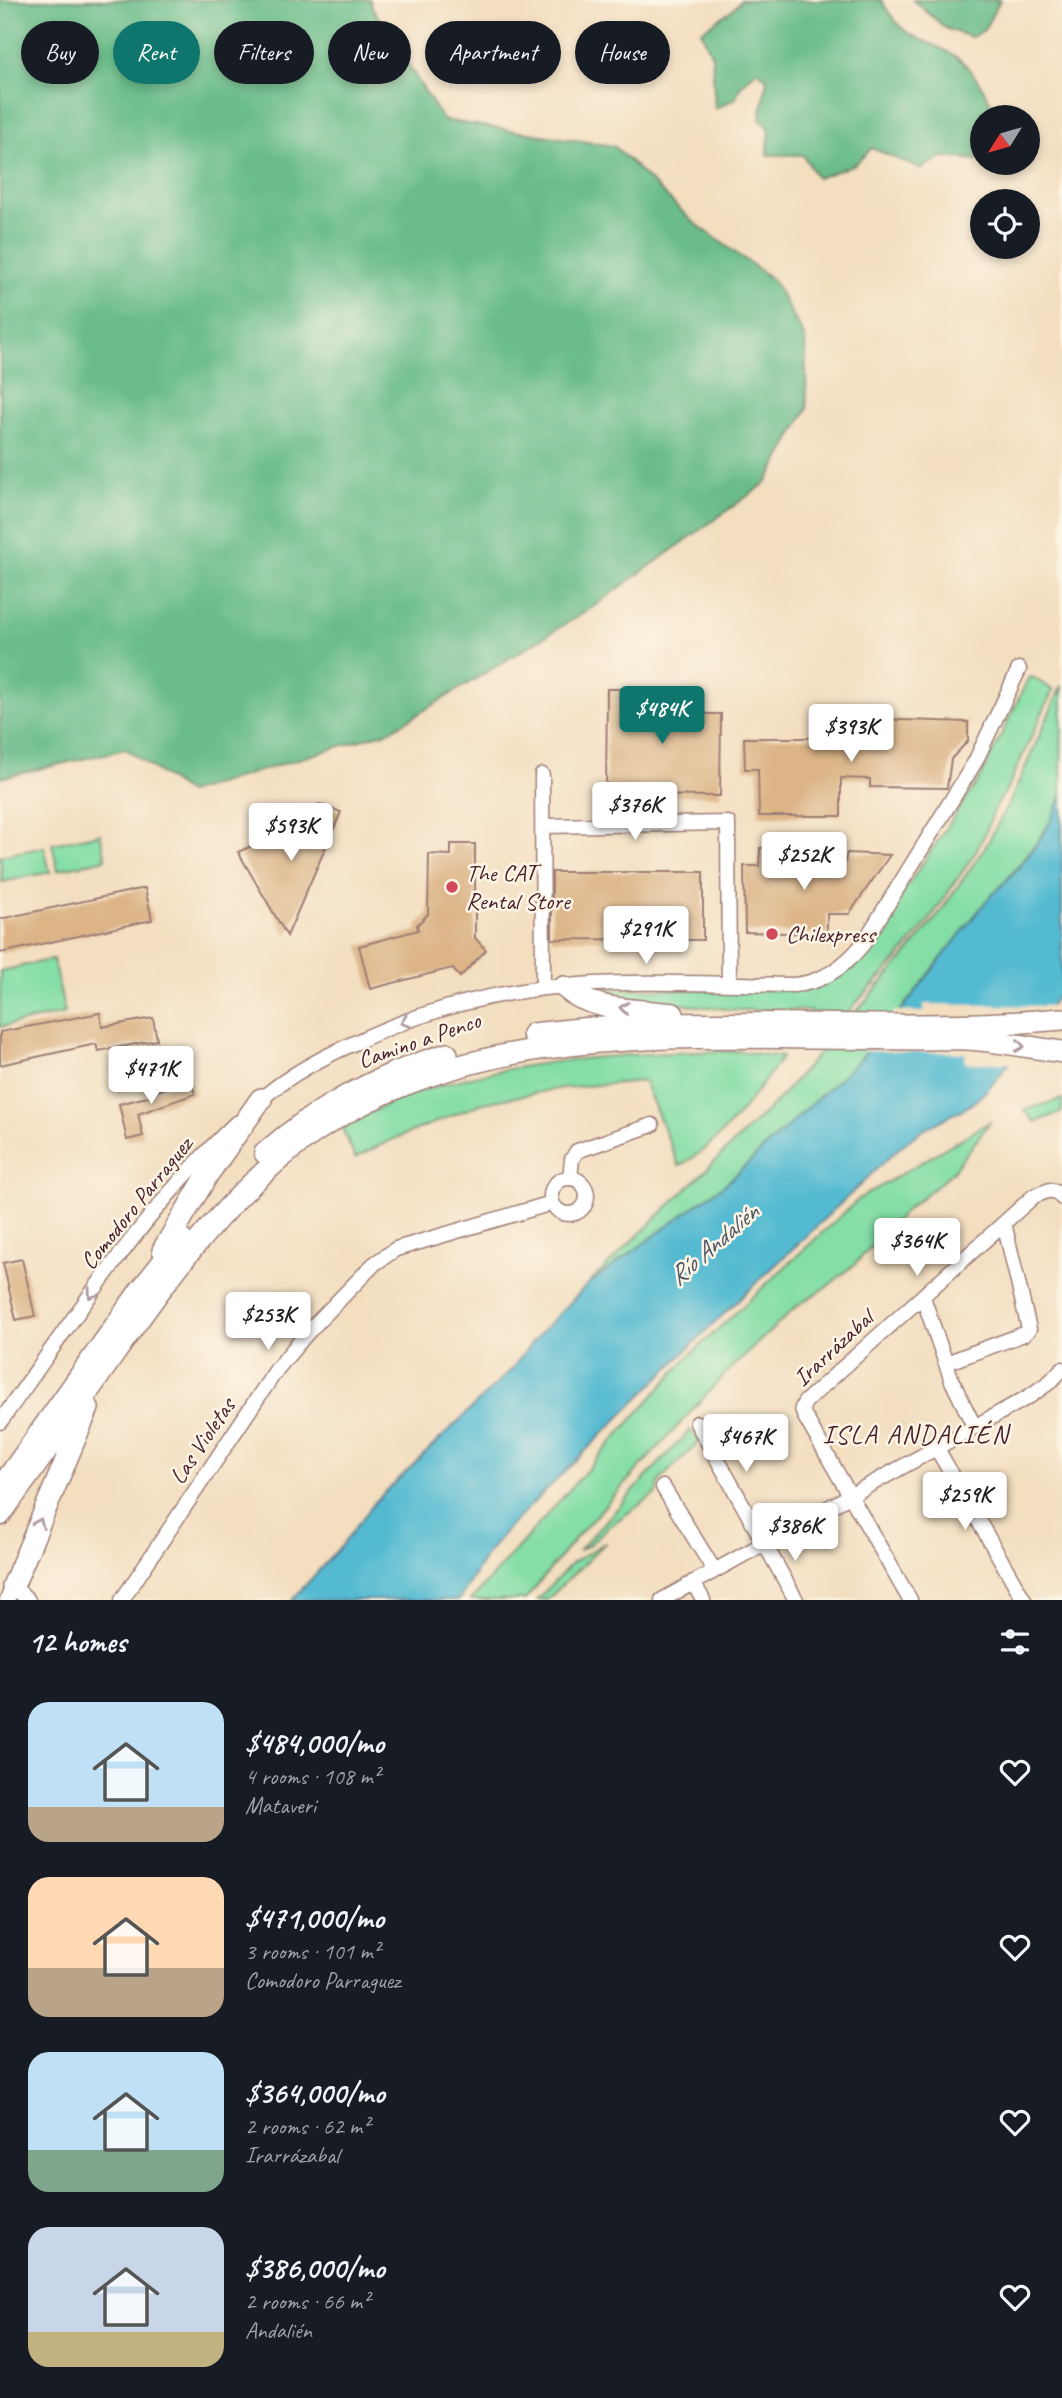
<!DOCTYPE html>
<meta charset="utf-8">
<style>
body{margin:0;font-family:Caveat,sans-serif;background:#20242c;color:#f1f3f6;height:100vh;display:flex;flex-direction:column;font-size:26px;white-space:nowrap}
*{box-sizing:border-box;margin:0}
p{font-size:23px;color:#9ea1a6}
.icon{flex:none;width:38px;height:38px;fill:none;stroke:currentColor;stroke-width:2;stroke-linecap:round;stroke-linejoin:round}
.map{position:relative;height:1600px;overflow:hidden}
.drawer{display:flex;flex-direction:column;background:#171b24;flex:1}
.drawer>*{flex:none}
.guide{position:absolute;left:21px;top:21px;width:700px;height:63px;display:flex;gap:14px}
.needle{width:46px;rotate:233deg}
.buttons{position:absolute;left:970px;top:105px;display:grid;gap:14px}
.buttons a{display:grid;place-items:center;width:70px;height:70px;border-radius:50%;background:#171b24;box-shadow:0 4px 10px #0003;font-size:35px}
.price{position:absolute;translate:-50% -60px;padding:0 16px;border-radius:7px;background:#fff;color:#222;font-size:23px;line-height:46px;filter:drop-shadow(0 2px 4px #0008)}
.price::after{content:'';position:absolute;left:50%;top:42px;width:21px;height:16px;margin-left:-10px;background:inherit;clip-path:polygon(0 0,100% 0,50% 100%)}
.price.active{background:#0f766e;color:#fff}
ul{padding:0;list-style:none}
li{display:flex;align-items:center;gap:21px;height:175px;padding:0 28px}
li span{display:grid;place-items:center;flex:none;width:196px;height:140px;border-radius:21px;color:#555}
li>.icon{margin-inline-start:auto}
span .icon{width:84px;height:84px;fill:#fffc;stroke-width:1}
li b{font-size:30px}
h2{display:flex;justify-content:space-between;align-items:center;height:84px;padding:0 28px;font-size:30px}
.pill{padding:0 24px;border-radius:32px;background:#171b24;box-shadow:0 4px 10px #0003;font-size:24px;line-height:63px}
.pill.active{background:#0f766e;color:#fff}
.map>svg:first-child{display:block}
.green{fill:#84dea5;stroke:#677e68;stroke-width:2}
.forest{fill:#6bbd8a;stroke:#5a6e5a;stroke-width:2}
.water{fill:#53bad1;stroke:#4e6c7e;stroke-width:2}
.pier{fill:#f3dec0}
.building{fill:#dcb486}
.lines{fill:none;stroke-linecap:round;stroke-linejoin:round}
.minor-casing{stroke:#9e7e76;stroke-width:17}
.highway-casing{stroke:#9e7e76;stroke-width:24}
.minor{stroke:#fff;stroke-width:14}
.highway{stroke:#fff;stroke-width:21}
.oneway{stroke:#ae9aa0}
.poi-dot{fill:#d1495b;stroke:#fcf5e5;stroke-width:2.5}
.labels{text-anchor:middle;stroke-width:5;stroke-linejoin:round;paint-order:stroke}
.poi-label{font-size:24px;fill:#4a1f2b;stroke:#fcf5e5;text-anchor:start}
.street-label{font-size:24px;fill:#4a1f2b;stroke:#fcf5e5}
.water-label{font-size:26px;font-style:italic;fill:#4d5565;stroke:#fcf5e5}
.neighbourhood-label{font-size:26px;letter-spacing:2px;fill:#4a1f2b;stroke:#fcf5e5}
</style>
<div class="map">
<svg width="1062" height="1600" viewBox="0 0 1062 1600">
<rect width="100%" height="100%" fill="#fcf5e5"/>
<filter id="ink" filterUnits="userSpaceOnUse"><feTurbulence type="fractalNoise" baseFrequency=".0143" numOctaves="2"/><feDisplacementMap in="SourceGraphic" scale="14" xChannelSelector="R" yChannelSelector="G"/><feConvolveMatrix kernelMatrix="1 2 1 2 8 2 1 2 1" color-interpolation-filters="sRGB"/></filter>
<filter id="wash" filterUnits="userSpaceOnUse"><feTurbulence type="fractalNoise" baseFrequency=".00686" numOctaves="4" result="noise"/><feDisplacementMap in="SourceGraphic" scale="28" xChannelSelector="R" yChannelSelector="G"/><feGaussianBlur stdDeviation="1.57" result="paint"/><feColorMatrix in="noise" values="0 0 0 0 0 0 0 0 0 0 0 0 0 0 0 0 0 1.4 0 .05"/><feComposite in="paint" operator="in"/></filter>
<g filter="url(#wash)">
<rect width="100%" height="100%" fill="#f3dec0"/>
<path class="green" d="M 1032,677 L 1053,690 L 1008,787 L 994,810 L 985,834 L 973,856 L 928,922 L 896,961 L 844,1016 L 798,1010 L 736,1010 L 595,995 L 588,992 L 602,989 L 797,990 L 860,956 L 982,775 L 1028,679 Z
M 1062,685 L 1061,797 L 1053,818 L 1036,844 L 1000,888 L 987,900 L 884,1032 L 860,1059 L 728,1182 L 587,1285 L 775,1103 L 899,963 L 936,918 L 986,846 L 1013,795 Z
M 100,834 L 106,859 L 58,870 L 52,844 Z
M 44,847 L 50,872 L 2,882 L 0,856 Z
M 53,959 L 65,1013 L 0,1027 L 0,971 Z
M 738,1051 L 782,1057 C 753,1096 723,1143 679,1166 L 644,1081 L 562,1088 L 483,1103 L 389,1141 L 355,1158 L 342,1128 C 364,1116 386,1103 410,1095 C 514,1058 628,1053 738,1051 Z
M 1062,1099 L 1062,1112 L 1035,1122 L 1024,1110 Z
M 991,1121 L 953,1171 L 938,1185 L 908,1208 L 855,1264 L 828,1286 L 798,1305 L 726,1373 L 579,1534 L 525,1600 L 471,1600 L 685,1360 L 787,1265 L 859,1199 Z
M 690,1430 L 700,1441 L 663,1477 L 659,1483 L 657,1493 L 609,1526 L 590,1544 L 578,1551 Z
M 606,1542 L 547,1600 L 537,1600 L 572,1563 Z"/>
<path class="forest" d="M 0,0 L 370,0 L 372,7 L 443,120 L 614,146 L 692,221 L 773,280 L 805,338 L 807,409 L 767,482 L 590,609 L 390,731 L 188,793 L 126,749 L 0,778 Z
M 741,0 L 881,0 C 906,43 916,33 953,55 C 973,66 988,98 999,117 L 982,117 L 982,160 L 942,157 L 921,169 L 872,148 L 854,165 L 817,178 L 803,155 L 767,155 L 770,130 L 760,119 L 767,79 L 757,70 L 740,87 L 736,98 L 715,109 L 712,56 L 701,31 L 732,10 Z
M 913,0 L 1000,0 L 984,30 L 972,37 L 947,29 Z"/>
<path class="water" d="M 1062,794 L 1062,995 L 1056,998 L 999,1076 L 983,1094 L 969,1106 L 924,1129 L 900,1147 L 708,1329 L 506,1530 L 486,1555 L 459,1600 L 292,1600 L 340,1547 L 376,1501 L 511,1370 L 533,1341 L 587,1285 L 728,1182 L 860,1059 L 884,1032 L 987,900 C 1017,872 1049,835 1062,794 Z"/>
<path class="pier" d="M 924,1004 L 1055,1006 L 1013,1063 L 965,1063 L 965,1053 L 862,1051 L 895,1011 L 924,1012 Z"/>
<g id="blocks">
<path class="building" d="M 607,689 L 624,689 L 624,696 L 681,697 L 681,691 L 699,691 L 698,714 L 721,714 L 720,796 L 606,795 Z
M 872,719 L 968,722 L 968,741 L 951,759 L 947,788 L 870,787 L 870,779 L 841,778 L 841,816 L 759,816 L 758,769 L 745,769 L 744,738 L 846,738 L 847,728 L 871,728 Z
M 319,804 L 341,812 L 287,936 L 238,852 L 302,824 L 308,809 L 315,810 Z
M 451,844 L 475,844 L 475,938 L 486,950 L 460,977 L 452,968 L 370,989 L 359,946 L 418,930 L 417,925 L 428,914 L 429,854 L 451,855 Z
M 760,848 L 775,848 L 776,859 L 805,860 L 804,867 L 844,865 L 847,853 L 890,855 L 849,914 L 827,914 L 827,934 L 745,932 L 744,866 L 759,866 Z
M 552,872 L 703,872 L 703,940 L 552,939 Z
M 145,888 L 152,920 L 0,953 L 0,919 Z
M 100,1013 L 102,1027 L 153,1018 L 157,1040 L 98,1051 L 96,1044 L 0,1065 L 0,1032 Z
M 190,1080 L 195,1094 L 138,1114 L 143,1136 L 127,1140 L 119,1104 L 151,1096 L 150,1093 Z
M 22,1259 L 35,1316 L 16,1320 L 3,1263 Z"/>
</g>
</g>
<g filter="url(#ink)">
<use href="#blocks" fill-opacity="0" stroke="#9e7e76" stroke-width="2"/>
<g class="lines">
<g class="minor-casing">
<path id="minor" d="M 542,775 L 543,988
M 542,826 L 728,823 L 729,984
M 256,1104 C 282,1079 317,1060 350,1045 C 410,1016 477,996 544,988 C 627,979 711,984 794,985 C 823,983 845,966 863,944 L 975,762 L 1019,669
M551 1196a18 18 0 1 1 36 0a18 18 0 1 1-36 0Z
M 570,1178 L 572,1159 L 577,1151 L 652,1125
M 923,1297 L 952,1381 L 974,1426
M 946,1363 L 1024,1334 L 1029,1329 L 1004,1223
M 0,1422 C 74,1319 143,1211 236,1123
M 697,1423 L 796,1600
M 936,1447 L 1024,1600
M 663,1487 L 714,1570
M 693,1582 L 703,1600
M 7,1600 L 13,1586 L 28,1600
M 122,1600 L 277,1369 L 306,1334 L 374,1264 L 396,1249 L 552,1203
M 662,1600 L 1030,1396 L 1051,1381 L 1062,1369
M 910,1600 L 804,1415 L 802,1408 L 805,1402 L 1034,1196 L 1050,1190 L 1058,1193 L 1062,1198"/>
</g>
<g class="highway-casing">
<path id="highway" d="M 564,987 C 591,1012 637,1009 673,1014
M 533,1034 C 709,1011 886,1035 1062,1019
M 265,1153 C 318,1106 379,1075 447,1054
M 163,1250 L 208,1174 L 261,1099
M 0,1489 L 140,1291 L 181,1239
M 0,1515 C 37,1464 74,1412 110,1360 C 160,1288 210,1218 277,1161 C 424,1034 626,1035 809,1038 C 847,1038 885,1039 923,1039 C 942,1039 961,1038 980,1040 C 1008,1043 1035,1048 1062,1052
M 13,1586 L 88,1408"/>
</g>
<use href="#minor" class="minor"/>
<use href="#highway" class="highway"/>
</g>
<defs><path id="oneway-chevron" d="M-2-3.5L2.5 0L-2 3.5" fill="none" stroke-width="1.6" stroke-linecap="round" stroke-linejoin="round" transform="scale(1.75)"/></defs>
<g class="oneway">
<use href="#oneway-chevron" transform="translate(624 1008) rotate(-173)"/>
<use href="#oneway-chevron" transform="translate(405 1022) rotate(160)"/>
<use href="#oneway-chevron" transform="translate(1020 1046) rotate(8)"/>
<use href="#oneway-chevron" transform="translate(92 1294) rotate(126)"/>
<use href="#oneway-chevron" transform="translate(39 1523) rotate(-67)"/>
</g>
</g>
<g class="poi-dot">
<circle cx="452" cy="887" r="7"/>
<circle cx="772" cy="934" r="7"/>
</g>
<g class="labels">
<g class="poi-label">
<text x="466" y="881">The CAT<tspan x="466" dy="28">Rental Store</tspan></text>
<text x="786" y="942">Chilexpress</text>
</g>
<g class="street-label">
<text transform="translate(419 1040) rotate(-19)" y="8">Camino a Penco</text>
<text transform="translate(136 1203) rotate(-51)" y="8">Comodoro Parraguez</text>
<text transform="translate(833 1348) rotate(-43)" y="8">Irarrázabal</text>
<text transform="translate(202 1441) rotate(-56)" y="8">Las Violetas</text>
</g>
<g class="water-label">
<text transform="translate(713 1244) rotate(-41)" y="9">Río Andalién</text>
</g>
<g class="neighbourhood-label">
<text x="916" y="1443">ISLA ANDALIÉN</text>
</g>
</g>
</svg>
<div class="buttons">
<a><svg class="needle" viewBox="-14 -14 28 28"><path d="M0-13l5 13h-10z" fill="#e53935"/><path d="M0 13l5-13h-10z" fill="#9ea1a6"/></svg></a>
<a><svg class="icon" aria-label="locate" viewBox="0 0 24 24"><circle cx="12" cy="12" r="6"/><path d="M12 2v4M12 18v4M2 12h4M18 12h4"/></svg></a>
</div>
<b class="price active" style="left:662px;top:746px">$484K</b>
<b class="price" style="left:851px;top:764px">$393K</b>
<b class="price" style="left:635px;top:842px">$376K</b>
<b class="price" style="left:291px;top:863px">$593K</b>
<b class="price" style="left:804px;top:892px">$252K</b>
<b class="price" style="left:646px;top:966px">$291K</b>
<b class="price" style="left:151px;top:1106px">$471K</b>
<b class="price" style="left:917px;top:1278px">$364K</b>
<b class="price" style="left:268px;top:1352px">$253K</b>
<b class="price" style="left:746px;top:1474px">$467K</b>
<b class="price" style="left:965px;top:1532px">$259K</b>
<b class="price" style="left:795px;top:1563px">$386K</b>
<div class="guide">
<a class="pill">Buy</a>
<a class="pill active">Rent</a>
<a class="pill">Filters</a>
<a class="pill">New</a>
<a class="pill">Apartment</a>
<a class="pill">House</a>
</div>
</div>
<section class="drawer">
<h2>12 homes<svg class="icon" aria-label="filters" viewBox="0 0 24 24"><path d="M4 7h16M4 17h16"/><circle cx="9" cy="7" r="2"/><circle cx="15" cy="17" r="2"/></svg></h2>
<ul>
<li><span style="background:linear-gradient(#bfe0f5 75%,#b9a48a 0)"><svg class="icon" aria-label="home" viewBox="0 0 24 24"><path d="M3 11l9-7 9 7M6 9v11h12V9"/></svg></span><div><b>$484,000/mo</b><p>4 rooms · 108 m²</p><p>Mataveri</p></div><svg class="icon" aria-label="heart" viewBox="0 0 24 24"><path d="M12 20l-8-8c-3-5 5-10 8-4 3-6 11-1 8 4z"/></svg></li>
<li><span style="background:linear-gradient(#ffd9b3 65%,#b9a48a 0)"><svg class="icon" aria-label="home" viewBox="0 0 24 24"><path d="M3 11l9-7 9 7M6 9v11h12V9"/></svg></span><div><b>$471,000/mo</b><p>3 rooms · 101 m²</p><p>Comodoro Parraguez</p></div><svg class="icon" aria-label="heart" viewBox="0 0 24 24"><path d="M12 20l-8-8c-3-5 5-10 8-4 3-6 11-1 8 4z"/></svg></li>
<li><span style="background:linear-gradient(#bfe0f5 70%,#7fa58c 0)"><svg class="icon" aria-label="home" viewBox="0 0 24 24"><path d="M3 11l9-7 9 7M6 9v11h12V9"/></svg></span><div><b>$364,000/mo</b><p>2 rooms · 62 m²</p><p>Irarrázabal</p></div><svg class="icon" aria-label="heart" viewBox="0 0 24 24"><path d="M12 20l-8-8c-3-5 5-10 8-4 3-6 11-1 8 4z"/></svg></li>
<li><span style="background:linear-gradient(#c9d6e8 75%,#c2b280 0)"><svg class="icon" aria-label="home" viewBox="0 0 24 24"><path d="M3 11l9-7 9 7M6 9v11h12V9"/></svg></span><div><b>$386,000/mo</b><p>2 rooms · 66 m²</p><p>Andalién</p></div><svg class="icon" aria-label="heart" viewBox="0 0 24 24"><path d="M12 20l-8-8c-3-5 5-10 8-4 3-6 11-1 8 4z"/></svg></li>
</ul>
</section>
